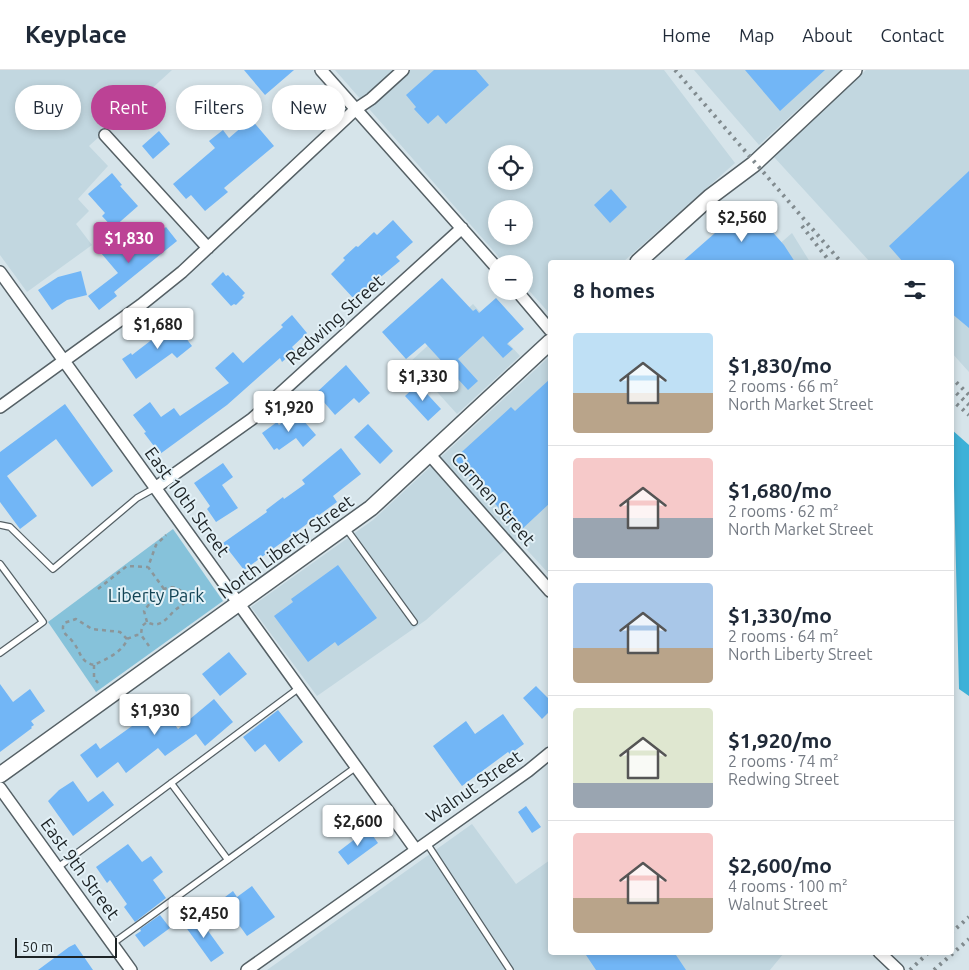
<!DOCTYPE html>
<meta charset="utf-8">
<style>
body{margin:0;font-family:Ubuntu,sans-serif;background:#f2f2f3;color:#1f2937;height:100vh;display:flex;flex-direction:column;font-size:19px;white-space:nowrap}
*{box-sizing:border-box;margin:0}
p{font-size:16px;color:#747a83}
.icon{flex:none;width:28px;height:28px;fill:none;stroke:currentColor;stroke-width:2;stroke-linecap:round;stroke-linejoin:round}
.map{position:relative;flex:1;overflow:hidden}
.sheet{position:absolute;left:548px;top:190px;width:406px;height:695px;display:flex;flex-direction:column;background:#fff;border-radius:5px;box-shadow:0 2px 8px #0003}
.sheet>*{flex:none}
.banner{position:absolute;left:15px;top:15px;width:458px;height:45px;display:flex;gap:10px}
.tools{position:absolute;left:488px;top:75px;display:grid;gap:10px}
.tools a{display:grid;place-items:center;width:45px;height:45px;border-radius:50%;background:#fff;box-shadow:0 2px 8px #0003;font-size:25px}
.scale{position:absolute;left:15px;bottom:12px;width:102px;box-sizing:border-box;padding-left:5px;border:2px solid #1d2325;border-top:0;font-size:14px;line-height:18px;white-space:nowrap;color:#1d2325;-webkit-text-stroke:4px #e3f1f7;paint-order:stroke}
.price{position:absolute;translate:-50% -42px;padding:0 11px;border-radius:5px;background:#fff;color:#222;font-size:16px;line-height:32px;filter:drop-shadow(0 1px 2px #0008)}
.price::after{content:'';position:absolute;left:50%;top:30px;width:15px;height:11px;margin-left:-8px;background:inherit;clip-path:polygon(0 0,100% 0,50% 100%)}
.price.on{background:#bc4295;color:#fff}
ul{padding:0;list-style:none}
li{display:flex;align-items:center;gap:15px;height:125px;padding:0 25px}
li+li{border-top:1px solid #e0e1e3}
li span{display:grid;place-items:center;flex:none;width:140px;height:100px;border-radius:5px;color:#555}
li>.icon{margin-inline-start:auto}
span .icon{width:60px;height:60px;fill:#fffc;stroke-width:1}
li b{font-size:21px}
h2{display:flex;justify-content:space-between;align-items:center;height:60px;padding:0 25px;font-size:21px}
.tag{padding:0 18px;border-radius:22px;background:#fff;box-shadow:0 2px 8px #0003;font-size:18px;line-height:45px}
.tag.on{background:#bc4295;color:#fff}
header{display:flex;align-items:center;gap:30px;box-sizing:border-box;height:70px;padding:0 25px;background:#fff;border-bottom:1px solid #e0e1e3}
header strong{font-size:24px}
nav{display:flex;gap:28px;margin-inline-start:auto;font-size:18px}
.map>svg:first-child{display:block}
.built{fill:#c2d7e0;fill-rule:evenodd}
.green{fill:#86c2da}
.forest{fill:#3eb1d8}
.building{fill:#72b6f6}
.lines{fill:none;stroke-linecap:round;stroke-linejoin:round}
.lane-casing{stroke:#556065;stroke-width:8}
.street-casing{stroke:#556065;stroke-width:14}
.secondary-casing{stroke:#556065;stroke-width:18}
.path{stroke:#8b969a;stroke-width:2.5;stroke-dasharray:4 4;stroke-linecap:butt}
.lane{stroke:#fff;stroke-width:5.5}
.street{stroke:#fff;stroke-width:11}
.secondary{stroke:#fff;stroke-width:15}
.rail{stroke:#818b8f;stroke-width:4;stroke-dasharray:2.5 5;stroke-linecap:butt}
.labels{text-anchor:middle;stroke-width:4;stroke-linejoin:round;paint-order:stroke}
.street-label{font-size:18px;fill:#1d2325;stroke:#e3f1f7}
.park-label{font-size:18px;fill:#134455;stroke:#e3f1f7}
</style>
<header>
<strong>Keyplace</strong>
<nav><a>Home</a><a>Map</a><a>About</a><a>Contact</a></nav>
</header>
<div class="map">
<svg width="969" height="900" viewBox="0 0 969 900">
<rect width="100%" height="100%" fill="#d6e4ea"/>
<path class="built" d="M 0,0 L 172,0 L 89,76 L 108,96 L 78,129 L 89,141 L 76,154 L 92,175 L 27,222 L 0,185 Z
M 335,0 L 664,0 L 735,93 L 623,192 L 550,192 L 550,244 L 524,215 L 524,194 L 505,194 ZM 496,84 L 524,84 L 524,111 L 496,111 ZM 496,139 L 524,139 L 524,166 L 496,166 Z
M 694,0 L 841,0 L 759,75 Z
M 866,0 L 969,0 L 969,302 L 951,282 L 951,192 L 870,192 L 774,87 Z
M 792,163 L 810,192 L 759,192 Z
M 473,234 L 520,286 L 457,344 L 410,292 Z
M 550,286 L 550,505 L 517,469 L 426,550 L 317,626 L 251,537 L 373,450 Z
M 472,754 L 516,814 L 550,790 L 550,882 L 784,883 L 770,900 L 267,900 Z"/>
<path class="green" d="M 173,459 L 223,531 L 96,622 L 48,552 Z"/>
<path class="forest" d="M 951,359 L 969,375 L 969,626 L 959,619 L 954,415 L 951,407 Z"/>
<path class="building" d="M 244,0 L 294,0 L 265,25 Z
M 434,0 L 476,0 L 489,15 L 446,54 L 438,45 L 428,54 L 414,39 L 416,37 L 406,25 Z
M 745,0 L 825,0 L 780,41 Z
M 251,49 L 274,76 L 224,118 L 228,122 L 205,141 L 191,125 L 186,129 L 173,114 L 215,78 L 209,71 L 223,60 L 229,68 Z
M 159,61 L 170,74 L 153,89 L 142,76 Z
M 969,101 L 969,258 L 951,243 L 951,192 L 903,192 L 889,176 Z
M 112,103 L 122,115 L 120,116 L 138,136 L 113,158 L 102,146 L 105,143 L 88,124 Z
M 611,119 L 627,137 L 610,153 L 594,135 Z
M 748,134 L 784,175 L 795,192 L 682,192 Z
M 393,150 L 413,172 L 396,187 L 400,191 L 354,229 L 331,204 L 345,190 L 343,188 L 356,176 L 358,177 L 374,162 L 377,165 Z
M 166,157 L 177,171 L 114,222 L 117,226 L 99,240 L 88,226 L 118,203 L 101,183 L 101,180 L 116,168 L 130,185 Z
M 81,201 L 87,225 L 67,230 L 52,240 L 38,220 L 58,207 Z
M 223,202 L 226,206 L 228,205 L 245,223 L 242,226 L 244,227 L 236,235 L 234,234 L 231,236 L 211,214 Z
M 442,208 L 473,241 L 476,239 L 479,243 L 496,228 L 524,259 L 507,274 L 513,279 L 503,288 L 483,266 L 458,289 L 478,311 L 468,320 L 425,273 L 406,289 L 382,262 Z
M 292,245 L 307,263 L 292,277 L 295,281 L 282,292 L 280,288 L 227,335 L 160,384 L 144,363 L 146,362 L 133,345 L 150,332 L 161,347 L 174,338 L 180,346 L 229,313 L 215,298 L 233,282 L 243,293 L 283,257 L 281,255 Z
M 172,250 L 192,276 L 177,288 L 172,283 L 136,309 L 122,289 L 131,283 L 132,285 L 158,265 L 156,263 Z
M 346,295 L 370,323 L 359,333 L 354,328 L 335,345 L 316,323 Z
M 550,309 L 550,433 L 520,461 L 454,389 L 511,337 L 515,341 Z
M 418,314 L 441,339 L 428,351 L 405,326 Z
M 65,334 L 113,401 L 92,417 L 56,369 L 7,406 L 37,446 L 20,459 L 0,432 L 0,382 Z
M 297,343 L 316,365 L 303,377 L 296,368 L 279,380 L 277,378 L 274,380 L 262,363 L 277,352 L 279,355 L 290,345 L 292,347 Z
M 368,354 L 393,381 L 380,394 L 354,367 Z
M 341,378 L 361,404 L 333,426 L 337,432 L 244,500 L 223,473 L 267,442 L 266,440 L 283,427 L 284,429 L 305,414 L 302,410 Z
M 223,393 L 233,407 L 222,415 L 238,438 L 216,452 L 207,439 L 210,436 L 194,413 Z
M 338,495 L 377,548 L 338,576 L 335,572 L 308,592 L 274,546 L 293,532 L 291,529 Z
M 229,582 L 247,604 L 220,626 L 202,604 Z
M 0,614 L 13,632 L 30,619 L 45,641 L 31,651 L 34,655 L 31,657 L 32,658 L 0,682 Z
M 536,616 L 550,630 L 550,641 L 542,649 L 523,628 Z
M 154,626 L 178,659 L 214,629 L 233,652 L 205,676 L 196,664 L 165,686 L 158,678 L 126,703 L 118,692 L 97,708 L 80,685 L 96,673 L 100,679 L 139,651 L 132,642 Z
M 278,640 L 303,672 L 279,692 L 265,674 L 255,682 L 243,667 Z
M 503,644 L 524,674 L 510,684 L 508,682 L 462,716 L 433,676 L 466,651 L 475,664 Z
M 73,711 L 88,732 L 103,721 L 114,735 L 73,766 L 48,731 L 59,720 Z
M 526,736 L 541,757 L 532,763 L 518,742 Z
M 368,759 L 378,773 L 348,795 L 338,782 Z
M 128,774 L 142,792 L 151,786 L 163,802 L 153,810 L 166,828 L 135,852 L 124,837 L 127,834 L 110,810 L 107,813 L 96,797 Z
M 252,816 L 275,847 L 247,866 L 221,830 L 233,821 L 237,827 Z
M 160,845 L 170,858 L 144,877 L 135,865 L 141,861 L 140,859 Z
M 198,847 L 224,883 L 211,892 L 185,856 Z
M 75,874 L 93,900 L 38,900 L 69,877 Z
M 584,882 L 674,882 L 686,900 L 596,900 Z"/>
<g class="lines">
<g class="lane-casing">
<path id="lane" d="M 0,455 L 10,457 L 53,499 L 137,428 L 155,418
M 345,457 L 414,552
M 0,494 L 43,552 L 0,583
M 171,713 L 228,790
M 426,772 L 510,900
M 57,798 L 299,618
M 112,874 L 356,697"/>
</g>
<g class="street-casing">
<path id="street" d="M 321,0 L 496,197
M 105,65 L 208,178
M 0,202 L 416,780
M 517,221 L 550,260
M 0,337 L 141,235 L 182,202 L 356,39 L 371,29 L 403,0
M 429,384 L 550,521
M 155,418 L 252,349 L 462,158
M 0,718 L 131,900
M 879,882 L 898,900
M 247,900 L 528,701 L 550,683"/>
</g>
<g class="secondary-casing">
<path id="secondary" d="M 638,192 L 710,127 L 754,94 L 854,0
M 0,705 L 371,438 L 550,272"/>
</g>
<path class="path" d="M 98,519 L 127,496 L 148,497
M 164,519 L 148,497 L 156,475 L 166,465
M 147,552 L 144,541 C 147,536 158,524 163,520 C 172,513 185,520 186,530 C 183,536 178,537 174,541 C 166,549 160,559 147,552 L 142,556 L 141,565 L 149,576
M 127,569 L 120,562 L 92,559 L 76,549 L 64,553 C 60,563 68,565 73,572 C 81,582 80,592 94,595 C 105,590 124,581 127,569 L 137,565 L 141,565
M 94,595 L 94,608 L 98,613"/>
<use href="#lane" class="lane"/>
<use href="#street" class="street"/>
<use href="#secondary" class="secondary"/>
<path class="rail" d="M 675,0 L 841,192
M 802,156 L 830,192
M 951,307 L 969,325
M 951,318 L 969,335
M 951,329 L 969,345
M 951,863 L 969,847
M 910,900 L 929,882
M 934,900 L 969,869"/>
</g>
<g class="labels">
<g class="street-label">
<text transform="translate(335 250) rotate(-42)" y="6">Redwing Street</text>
<text transform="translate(493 429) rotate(49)" y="6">Carmen Street</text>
<text transform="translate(187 432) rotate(54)" y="6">East 10th Street</text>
<text transform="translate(286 477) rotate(-36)" y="6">North Liberty Street</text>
<text transform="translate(474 717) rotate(-35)" y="6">Walnut Street</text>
<text transform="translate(80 799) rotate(54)" y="6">East 9th Street</text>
</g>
<g class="park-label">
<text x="156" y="532">Liberty Park</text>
</g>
</g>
</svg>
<div class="tools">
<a><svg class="icon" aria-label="locate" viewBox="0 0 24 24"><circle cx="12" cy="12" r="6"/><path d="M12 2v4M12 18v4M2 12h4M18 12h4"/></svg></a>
<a>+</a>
<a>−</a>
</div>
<div class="scale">50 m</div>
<b class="price" style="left:742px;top:173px">$2,560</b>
<b class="price on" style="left:129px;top:194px">$1,830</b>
<b class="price" style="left:158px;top:280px">$1,680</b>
<b class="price" style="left:423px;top:332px">$1,330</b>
<b class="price" style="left:289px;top:363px">$1,920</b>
<b class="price" style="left:155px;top:666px">$1,930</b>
<b class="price" style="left:358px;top:777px">$2,600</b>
<b class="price" style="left:204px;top:869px">$2,450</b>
<div class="banner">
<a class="tag">Buy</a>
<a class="tag on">Rent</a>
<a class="tag">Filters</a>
<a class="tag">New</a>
</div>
<section class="sheet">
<h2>8 homes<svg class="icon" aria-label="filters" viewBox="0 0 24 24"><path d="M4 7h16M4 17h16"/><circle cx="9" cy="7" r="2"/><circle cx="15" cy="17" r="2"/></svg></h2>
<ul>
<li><span style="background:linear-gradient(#bfe0f5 60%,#b9a48a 0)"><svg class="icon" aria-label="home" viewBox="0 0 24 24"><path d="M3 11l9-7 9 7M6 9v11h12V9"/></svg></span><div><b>$1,830/mo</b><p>2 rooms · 66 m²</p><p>North Market Street</p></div></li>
<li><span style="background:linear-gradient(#f6c9c9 60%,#9aa5b1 0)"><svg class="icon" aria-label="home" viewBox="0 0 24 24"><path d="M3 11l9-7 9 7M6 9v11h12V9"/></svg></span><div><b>$1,680/mo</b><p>2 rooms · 62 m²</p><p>North Market Street</p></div></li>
<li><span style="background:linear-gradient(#a9c7e8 65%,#b9a48a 0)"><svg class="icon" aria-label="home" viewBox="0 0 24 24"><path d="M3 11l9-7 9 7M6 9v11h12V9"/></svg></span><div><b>$1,330/mo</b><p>2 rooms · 64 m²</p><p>North Liberty Street</p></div></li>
<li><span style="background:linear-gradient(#dfe7d0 75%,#9aa5b1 0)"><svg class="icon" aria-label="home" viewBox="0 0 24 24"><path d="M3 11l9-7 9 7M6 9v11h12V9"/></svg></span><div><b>$1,920/mo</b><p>2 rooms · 74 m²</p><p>Redwing Street</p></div></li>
<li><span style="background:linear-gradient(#f6c9c9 65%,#b9a48a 0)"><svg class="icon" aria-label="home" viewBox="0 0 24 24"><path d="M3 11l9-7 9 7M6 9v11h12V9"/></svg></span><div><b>$2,600/mo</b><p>4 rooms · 100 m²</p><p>Walnut Street</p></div></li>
</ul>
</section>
</div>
